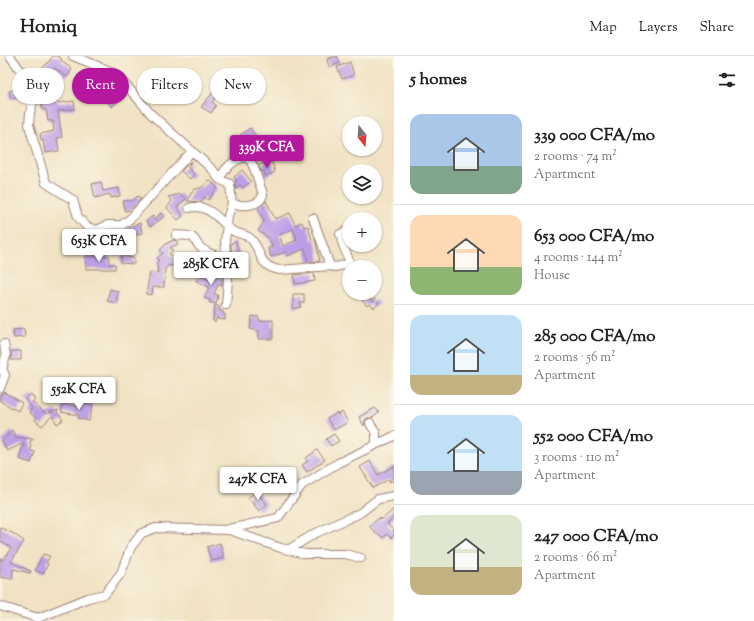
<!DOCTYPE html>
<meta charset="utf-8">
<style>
body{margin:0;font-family:"Sorts Mill Goudy",serif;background:#f2f2f2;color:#202124;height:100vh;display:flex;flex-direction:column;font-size:15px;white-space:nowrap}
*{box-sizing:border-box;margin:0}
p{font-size:13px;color:#757577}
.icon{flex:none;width:22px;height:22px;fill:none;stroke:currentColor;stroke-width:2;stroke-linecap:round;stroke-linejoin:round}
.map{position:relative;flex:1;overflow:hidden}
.details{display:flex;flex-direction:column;background:#fff;width:360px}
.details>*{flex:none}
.guide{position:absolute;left:12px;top:12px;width:322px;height:36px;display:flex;gap:8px}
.needle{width:26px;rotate:163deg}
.tools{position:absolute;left:342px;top:60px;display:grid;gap:8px}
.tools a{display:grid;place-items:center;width:40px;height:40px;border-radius:50%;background:#fff;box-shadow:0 1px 3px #0004;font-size:20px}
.price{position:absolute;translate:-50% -34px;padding:0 9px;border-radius:4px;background:#fff;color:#222;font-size:13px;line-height:26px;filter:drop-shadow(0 1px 2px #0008)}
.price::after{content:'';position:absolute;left:50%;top:24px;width:12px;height:9px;margin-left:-6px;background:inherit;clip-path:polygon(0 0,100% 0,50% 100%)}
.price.active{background:#b5179e;color:#fff}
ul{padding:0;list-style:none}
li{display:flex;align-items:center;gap:12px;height:100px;padding:0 16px}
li+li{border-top:1px solid #e0e0e0}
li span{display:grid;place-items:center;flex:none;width:112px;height:80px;border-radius:12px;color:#555}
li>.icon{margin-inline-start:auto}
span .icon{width:48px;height:48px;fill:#fffc;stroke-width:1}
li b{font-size:17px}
h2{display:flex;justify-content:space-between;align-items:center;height:48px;padding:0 16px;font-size:17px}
.tag{padding:0 14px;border-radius:18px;background:#fff;box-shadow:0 1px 3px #0004;font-size:14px;line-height:36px}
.tag.active{background:#b5179e;color:#fff}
header{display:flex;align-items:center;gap:24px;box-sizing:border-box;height:56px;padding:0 20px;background:#fff;border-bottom:1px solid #e0e0e0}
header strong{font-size:19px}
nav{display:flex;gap:22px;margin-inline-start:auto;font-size:14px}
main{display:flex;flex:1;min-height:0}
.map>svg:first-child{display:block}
.building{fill:#ba9ee8;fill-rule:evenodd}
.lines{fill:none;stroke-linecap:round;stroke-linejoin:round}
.minor-casing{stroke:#9d8077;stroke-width:10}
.minor{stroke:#fff;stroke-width:8}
</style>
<header>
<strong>Homiq</strong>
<nav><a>Map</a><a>Layers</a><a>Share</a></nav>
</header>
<main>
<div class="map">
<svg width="394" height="565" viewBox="0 0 394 565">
<rect width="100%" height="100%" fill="#fcf5e5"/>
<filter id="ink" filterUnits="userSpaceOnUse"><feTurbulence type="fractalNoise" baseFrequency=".025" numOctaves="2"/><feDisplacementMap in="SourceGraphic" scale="8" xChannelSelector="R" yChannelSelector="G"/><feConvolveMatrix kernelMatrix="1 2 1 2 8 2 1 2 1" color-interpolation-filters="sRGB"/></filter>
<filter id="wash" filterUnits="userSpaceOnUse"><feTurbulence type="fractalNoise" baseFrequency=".012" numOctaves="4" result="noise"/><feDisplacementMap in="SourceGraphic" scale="16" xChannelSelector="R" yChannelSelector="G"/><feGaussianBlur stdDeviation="0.9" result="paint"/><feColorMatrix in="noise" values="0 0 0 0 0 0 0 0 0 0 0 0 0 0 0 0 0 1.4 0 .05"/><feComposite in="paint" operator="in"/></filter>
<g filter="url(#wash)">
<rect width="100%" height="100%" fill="#f0e2c3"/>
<g id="blocks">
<path class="building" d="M 53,0 L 57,0 L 62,3 L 61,5 L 72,13 L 67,21 L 55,12 L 44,21 L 39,14 L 46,9 Z
M 337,0 L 340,7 L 329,11 L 327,3 Z
M 350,6 L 354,19 L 342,23 L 337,11 Z
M 110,22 L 116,26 L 126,38 L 112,51 L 105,44 L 115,35 L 106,29 Z
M 47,26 L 51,40 L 55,38 L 58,47 L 74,45 L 75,53 L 58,55 L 62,81 L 57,82 L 59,95 L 45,97 L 43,84 L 41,84 L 40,78 L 54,75 L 53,65 L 48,65 L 46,53 L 43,54 L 36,29 Z
M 25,31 L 27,39 L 11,43 L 9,35 Z
M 214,35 L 218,39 L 212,46 L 216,49 L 211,57 L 201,51 Z
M 250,72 L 259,84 L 253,88 L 258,101 L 256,102 L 240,79 Z
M 191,105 L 188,112 L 194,118 L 190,123 L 181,115 Z
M 272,106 L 275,116 L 265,120 L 264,115 L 261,116 L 259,110 L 262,108 Z
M 242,114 L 251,125 L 243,132 L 240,129 L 236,133 L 235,126 L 237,125 L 234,121 Z
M 209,124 L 218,132 L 208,144 L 204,141 L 201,146 L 187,145 L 193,134 L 203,131 Z
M 101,126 L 103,135 L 119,132 L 120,140 L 111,142 L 110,138 L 95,142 L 92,128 Z
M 180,138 L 186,143 L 177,151 L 183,160 L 178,164 L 167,152 L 172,145 L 168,141 Z
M 138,140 L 141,143 L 130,154 L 125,155 L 123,145 L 133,144 Z
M 266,145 L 275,163 L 290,157 L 295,169 L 302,166 L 304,171 L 308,170 L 312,184 L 315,183 L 320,205 L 308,206 L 305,193 L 287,200 L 286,196 L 271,201 L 268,192 L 273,191 L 269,182 L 258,175 L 264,165 L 258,152 ZM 293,173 L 297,184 L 283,190 L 279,179 Z
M 160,157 L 165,160 L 150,171 L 146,165 L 153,160 L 155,164 Z
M 140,167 L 142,177 L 131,180 L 129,171 Z
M 173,184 L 177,185 L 178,188 L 170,192 L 173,194 L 169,198 L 175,202 L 173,204 L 191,213 L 189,216 L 182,215 L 179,220 L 175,218 L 178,212 L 169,209 L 165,213 L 164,231 L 153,231 L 152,239 L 146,238 L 150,216 L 158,217 L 157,206 L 159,204 L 157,202 L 163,197 L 160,194 L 166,188 Z
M 236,185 L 239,198 L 232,200 L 231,187 Z
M 85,200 L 109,200 L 109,208 L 115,208 L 115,213 L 86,213 Z
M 121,200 L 134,202 L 134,208 L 121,207 Z
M 209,216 L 217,218 L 216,220 L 222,220 L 222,229 L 218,229 L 214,238 L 218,239 L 216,248 L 209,246 L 210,244 L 204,242 L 209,231 L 196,225 L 200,218 L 212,225 L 208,220 Z
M 314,217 L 315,225 L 295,228 L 294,219 Z
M 110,233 L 118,235 L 116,247 L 107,245 Z
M 293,238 L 304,238 L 304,247 L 300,247 L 301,251 L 293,253 Z
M 368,240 L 372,246 L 375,243 L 379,247 L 374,252 L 370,248 L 367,250 L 362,244 Z
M 215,249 L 220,251 L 219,255 L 223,255 L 223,258 L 225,258 L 225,264 L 217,263 L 217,261 L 215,266 L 213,265 Z
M 252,260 L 259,261 L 259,265 L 273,264 L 273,283 L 259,283 L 259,275 L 250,273 Z
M 24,273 L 25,281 L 14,282 L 13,274 Z
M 11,295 L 21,295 L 21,304 L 11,304 Z
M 4,336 L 22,347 L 18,355 L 0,345 L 0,340 Z
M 31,338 L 35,344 L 32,346 L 46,358 L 58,354 L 57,356 L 63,364 L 57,368 L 52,360 L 42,370 L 35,364 L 36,362 L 29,356 L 32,352 L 25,343 Z
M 83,347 L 93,349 L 89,365 L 78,362 L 79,359 L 61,356 L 63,348 L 81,351 Z
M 375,352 L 379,357 L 372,362 L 367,362 L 365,364 L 364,370 L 359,361 Z
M 342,356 L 348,366 L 334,374 L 327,363 L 337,357 L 338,359 Z
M 12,374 L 16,381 L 34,383 L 30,385 L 31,395 L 35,396 L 31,407 L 19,403 L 24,387 L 7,395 L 2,385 Z
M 334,378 L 339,385 L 331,390 L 326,383 Z
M 317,394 L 325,404 L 307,416 L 302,409 L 308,405 L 306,402 Z
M 370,405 L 378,419 L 394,410 L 394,424 L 390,426 L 389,423 L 373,432 L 360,411 Z
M 279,416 L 286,424 L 277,433 L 270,426 Z
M 256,435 L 267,448 L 259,455 L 248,442 Z
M 394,453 L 394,462 L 387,468 L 394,475 L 394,479 L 391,482 L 387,478 L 383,482 L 379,478 L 378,479 L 369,470 L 379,462 L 381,464 Z
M 0,471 L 11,477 L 11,476 L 24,485 L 11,506 L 31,515 L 30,517 L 13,513 L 12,523 L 0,521 L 0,502 L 3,504 L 11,492 L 0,485 Z
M 220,487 L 224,502 L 211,505 L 207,491 Z
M 43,498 L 50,500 L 46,507 L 48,508 L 43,518 L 35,514 Z"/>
</g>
</g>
<g filter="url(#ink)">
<use href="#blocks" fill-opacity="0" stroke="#9d8077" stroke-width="1"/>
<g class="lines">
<g class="minor-casing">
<path id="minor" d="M 10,0 L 29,26 L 34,43 L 30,57 L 29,69 L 46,127 L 73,144 L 78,161 L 87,171 L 97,174 L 107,169 L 122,169 L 131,162 L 192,95
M 73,0 L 110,15 L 118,20 L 151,58 L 213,114 L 219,123 L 230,128 L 232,148 L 228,160 L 225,185 L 228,224 L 226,249
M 219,123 C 225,112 232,105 244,101 L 250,104 L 254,112 L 263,138 C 261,151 242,150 232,148
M 189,152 C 207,147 218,162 230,173 C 235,178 244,177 250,182 C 263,194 256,210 280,214 L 330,210 L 313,162
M 176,179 C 181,180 188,179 192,181 C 196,183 196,188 200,191 C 208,199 220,198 227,208
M 330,210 L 336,211 L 350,207 L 342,186 L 344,176 L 340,178
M 0,332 L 5,319 L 2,313 L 6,300 L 4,288
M 370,367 L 372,371 L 376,376 L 376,387
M 229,473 L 278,462 L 302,429 L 338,407 L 394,380
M 288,494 L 314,478 L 360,457 L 378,443 L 394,440
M 0,550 L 38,562 L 88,542 L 105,538 L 121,517 L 131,491 L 142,477 L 156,472 L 229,474 L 281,492 L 305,498 L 345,498 L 361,502"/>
</g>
<use href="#minor" class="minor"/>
</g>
</g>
</svg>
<div class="tools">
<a><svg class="needle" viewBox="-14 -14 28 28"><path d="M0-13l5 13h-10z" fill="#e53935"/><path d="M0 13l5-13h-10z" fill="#757577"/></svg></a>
<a><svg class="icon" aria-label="layers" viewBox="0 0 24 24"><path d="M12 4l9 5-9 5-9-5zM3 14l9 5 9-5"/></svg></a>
<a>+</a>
<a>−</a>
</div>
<b class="price active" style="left:267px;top:113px">339K CFA</b>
<b class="price" style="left:99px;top:207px">653K CFA</b>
<b class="price" style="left:211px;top:230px">285K CFA</b>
<b class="price" style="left:79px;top:355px">552K CFA</b>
<b class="price" style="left:258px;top:445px">247K CFA</b>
<div class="guide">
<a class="tag">Buy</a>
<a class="tag active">Rent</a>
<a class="tag">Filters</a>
<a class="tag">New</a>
</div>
</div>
<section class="details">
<h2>5 homes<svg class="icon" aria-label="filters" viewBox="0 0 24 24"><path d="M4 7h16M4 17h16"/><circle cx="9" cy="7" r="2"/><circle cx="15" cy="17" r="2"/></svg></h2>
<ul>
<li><span style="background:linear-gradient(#a9c7e8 65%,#7fa58c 0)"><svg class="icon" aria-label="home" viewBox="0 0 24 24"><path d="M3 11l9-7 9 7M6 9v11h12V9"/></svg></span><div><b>339 000 CFA/mo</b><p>2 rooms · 74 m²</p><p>Apartment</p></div></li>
<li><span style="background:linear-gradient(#ffd9b3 65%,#8fb573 0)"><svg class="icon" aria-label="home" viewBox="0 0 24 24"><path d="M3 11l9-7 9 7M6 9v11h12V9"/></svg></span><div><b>653 000 CFA/mo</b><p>4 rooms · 144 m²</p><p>House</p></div></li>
<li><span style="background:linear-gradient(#bfe0f5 75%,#c2b280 0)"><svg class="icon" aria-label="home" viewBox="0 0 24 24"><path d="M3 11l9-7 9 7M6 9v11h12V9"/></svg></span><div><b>285 000 CFA/mo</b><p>2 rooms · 56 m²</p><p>Apartment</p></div></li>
<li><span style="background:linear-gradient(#bfe0f5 70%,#9aa5b1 0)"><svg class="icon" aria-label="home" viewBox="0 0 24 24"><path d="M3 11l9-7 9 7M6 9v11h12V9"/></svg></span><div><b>552 000 CFA/mo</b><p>3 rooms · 110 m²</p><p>Apartment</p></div></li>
<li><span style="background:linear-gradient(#dfe7d0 65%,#c2b280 0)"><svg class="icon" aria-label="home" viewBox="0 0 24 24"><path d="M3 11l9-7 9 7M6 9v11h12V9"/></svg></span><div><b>247 000 CFA/mo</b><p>2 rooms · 66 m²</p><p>Apartment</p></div></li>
</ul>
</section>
</main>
